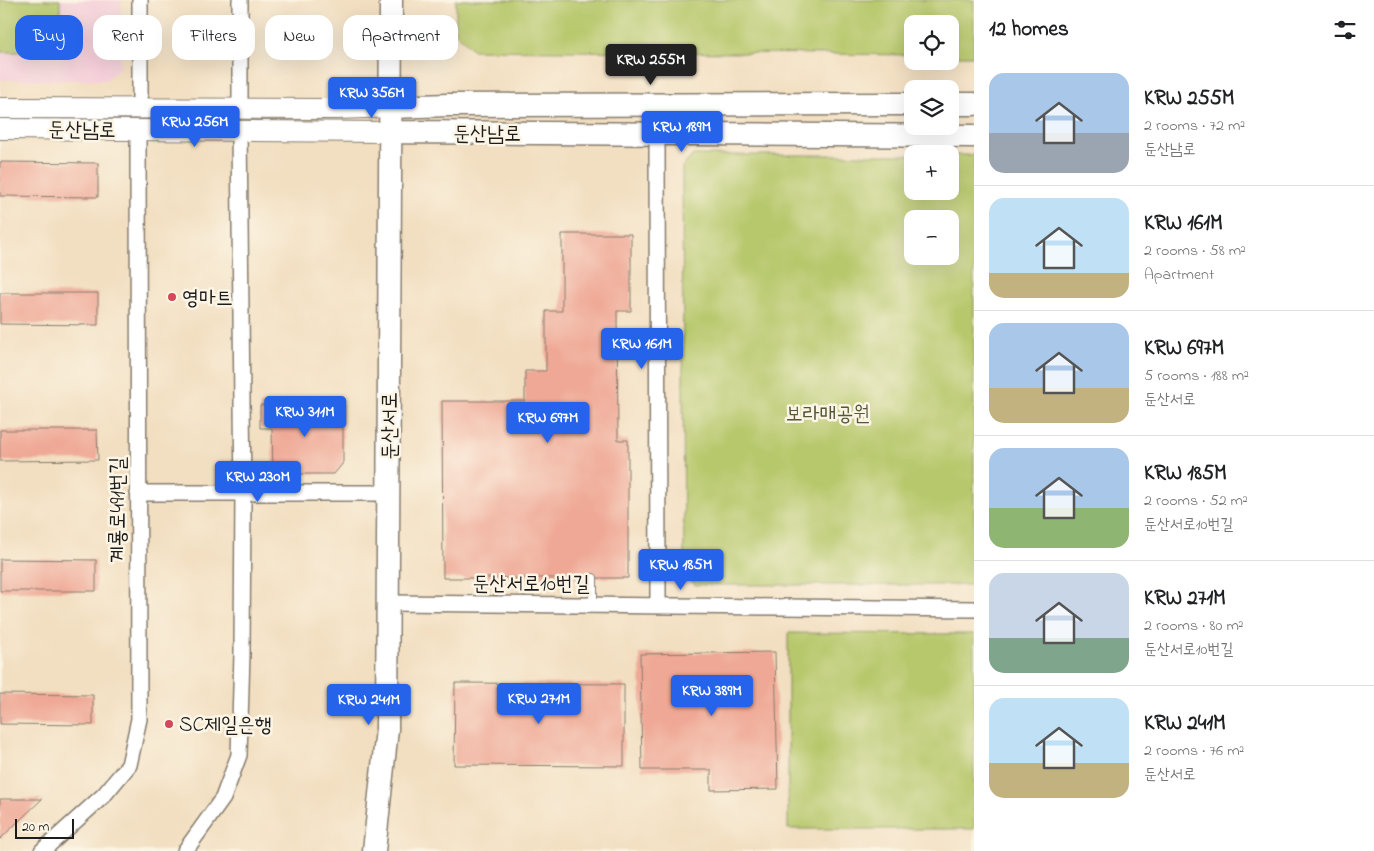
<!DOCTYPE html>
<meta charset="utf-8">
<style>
body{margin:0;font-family:"Indie Flower","Poor Story",sans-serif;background:#f2f2f2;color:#202124;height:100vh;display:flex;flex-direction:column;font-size:19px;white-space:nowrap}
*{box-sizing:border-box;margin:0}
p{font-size:16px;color:#757577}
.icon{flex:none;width:28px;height:28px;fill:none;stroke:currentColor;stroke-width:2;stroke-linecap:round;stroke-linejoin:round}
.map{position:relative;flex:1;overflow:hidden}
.panel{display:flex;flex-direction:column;background:#fff;width:400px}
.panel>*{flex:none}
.guide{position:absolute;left:15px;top:15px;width:475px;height:45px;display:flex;gap:10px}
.controls{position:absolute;left:904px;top:15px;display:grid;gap:10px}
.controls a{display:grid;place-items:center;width:55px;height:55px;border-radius:10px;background:#fff;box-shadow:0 5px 20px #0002;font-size:25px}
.scale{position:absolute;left:15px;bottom:12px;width:59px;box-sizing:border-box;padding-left:5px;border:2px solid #1c1c1c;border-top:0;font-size:14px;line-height:18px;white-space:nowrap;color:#1c1c1c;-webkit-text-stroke:4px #fcf5e5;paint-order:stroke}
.price{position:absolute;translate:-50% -42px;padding:0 11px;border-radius:5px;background:#2563eb;color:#fff;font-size:16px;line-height:32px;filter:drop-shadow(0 1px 2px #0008)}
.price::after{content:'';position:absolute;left:50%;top:30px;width:15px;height:11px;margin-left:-8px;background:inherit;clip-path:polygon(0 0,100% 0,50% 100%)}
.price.on{background:#222;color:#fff}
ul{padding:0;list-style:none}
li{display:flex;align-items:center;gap:15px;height:125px;padding:0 15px}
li+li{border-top:1px solid #e0e0e0}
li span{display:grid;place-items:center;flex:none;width:140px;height:100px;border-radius:15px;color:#555}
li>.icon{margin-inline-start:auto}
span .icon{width:60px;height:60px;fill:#fffc;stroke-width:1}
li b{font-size:21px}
h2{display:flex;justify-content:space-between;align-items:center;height:60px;padding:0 15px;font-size:21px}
.tag{padding:0 18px;border-radius:15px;background:#fff;box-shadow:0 5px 20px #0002;font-size:18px;line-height:45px}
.tag.on{background:#2563eb;color:#fff}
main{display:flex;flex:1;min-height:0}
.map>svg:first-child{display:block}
.built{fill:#f5cfda}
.green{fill:#b7c86c;stroke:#6a7244;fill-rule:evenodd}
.building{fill:#efa895}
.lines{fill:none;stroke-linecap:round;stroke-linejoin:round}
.service-casing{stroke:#877d6e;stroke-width:10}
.minor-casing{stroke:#877d6e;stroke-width:18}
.tertiary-casing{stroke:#877d6e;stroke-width:22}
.secondary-casing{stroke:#877d6e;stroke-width:25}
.service{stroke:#fff;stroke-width:8}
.minor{stroke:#fff;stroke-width:15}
.tertiary{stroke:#fff;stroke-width:20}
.secondary{stroke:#fff;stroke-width:22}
.poi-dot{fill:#d1495b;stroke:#fcf5e5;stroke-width:2}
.labels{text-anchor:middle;stroke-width:5;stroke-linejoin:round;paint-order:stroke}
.street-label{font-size:21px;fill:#1c1c1c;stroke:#fcf5e5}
.poi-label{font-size:21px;fill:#1c1c1c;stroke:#fcf5e5;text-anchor:start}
.park-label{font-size:21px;fill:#525838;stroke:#fcf5e5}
</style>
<main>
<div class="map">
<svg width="974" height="851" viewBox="0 0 974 851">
<rect width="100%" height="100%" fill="#fcf5e5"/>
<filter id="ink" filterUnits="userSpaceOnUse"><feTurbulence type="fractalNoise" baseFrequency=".02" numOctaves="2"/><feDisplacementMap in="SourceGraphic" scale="10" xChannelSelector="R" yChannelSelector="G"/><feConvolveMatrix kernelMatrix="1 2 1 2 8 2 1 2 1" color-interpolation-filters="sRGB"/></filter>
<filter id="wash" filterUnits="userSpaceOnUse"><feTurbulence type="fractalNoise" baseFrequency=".0096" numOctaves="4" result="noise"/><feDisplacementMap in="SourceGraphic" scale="20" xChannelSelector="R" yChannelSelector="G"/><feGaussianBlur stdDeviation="1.12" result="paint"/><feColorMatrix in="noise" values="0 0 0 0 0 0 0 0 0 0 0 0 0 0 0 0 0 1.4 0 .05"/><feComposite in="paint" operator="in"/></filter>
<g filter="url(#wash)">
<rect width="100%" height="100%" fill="#f2dec0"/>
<path class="built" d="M 0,0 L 121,0 L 120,67 L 106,80 L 0,80 Z"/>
<path class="green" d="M 0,0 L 60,0 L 60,52 L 0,52 Z
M 456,0 L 974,0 L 974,56 L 950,56 L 950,24 L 912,24 L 912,55 L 473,50 L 456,33 Z
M 693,155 L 912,155 L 912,191 L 950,191 L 950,155 L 974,155 L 974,585 L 695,585 L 684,571 L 682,167 ZM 912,219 L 950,219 L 950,256 L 912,256 Z
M 788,633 L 974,634 L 974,829 L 788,829 Z"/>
<g id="blocks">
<path class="building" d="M 0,162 L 98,163 L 98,197 L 0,196 Z
M 562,234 L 631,234 L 631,311 L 617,311 L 618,440 L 628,440 L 628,578 L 443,578 L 442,401 L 525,401 L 525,371 L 546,371 L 546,311 L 562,311 Z
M 0,293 L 98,293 L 98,325 L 0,324 Z
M 343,404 L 343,463 L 334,474 L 273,474 L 272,428 L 260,428 L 260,405 Z
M 0,430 L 97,430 L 98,460 L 0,461 Z
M 0,559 L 96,560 L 96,591 L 0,591 Z
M 775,652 L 778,789 L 711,790 L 711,770 L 642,770 L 640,654 Z
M 455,683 L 624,684 L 624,766 L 454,765 Z
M 0,694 L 93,695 L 93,725 L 0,724 Z
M 0,799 L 42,799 L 0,839 Z"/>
</g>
</g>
<g filter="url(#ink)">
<use href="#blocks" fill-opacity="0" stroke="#877d6e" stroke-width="1"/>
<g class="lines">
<g class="service-casing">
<path id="service" d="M 593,578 L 593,605"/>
</g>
<g class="minor-casing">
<path id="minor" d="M 140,108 L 140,0
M 240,108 L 240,0
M 657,134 L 658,606
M 138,493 L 389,493
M 388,603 L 974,609
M 42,851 L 104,795 L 129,765 L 139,719 L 138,130
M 185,851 L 223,798 L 239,755 L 242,654 L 243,493 L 239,131"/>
</g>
<g class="tertiary-casing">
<path id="tertiary" d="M 0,108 L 337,109 L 391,107
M 0,129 L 390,132"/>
</g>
<g class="secondary-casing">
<path id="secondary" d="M 950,104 L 974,104
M 391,107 L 448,105 L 912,104
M 390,132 L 974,136
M 374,851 L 387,729 L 391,0"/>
</g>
<use href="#service" class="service"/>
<use href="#minor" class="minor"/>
<use href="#tertiary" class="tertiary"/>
<use href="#secondary" class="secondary"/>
</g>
</g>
<g class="poi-dot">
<circle cx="172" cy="297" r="5"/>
<circle cx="169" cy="724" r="5"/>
</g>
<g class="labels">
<g class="street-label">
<text transform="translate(82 129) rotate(1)" y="7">둔산남로</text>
<text x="487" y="140">둔산남로</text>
<text transform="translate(389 426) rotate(-90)" y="7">둔산서로</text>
<text transform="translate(117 510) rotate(-90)" y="7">계룡로491번길</text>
<text x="531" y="590">둔산서로10번길</text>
</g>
<g class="poi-label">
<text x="182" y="304">영마트</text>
<text x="179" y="731">SC제일은행</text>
</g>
<g class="park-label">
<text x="828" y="420">보라매공원</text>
</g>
</g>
</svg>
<div class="controls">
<a><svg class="icon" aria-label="locate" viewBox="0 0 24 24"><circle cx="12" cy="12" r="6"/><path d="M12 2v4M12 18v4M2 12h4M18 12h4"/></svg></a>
<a><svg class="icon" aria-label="layers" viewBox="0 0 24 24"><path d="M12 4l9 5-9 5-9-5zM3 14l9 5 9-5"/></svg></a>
<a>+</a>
<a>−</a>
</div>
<div class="scale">20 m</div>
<b class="price on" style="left:651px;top:86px">KRW 255M</b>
<b class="price" style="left:372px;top:119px">KRW 356M</b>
<b class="price" style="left:195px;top:148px">KRW 256M</b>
<b class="price" style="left:682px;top:153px">KRW 189M</b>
<b class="price" style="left:642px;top:370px">KRW 161M</b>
<b class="price" style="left:305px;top:438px">KRW 311M</b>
<b class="price" style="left:548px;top:444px">KRW 697M</b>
<b class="price" style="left:258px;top:503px">KRW 230M</b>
<b class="price" style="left:681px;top:591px">KRW 185M</b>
<b class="price" style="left:712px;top:717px">KRW 389M</b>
<b class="price" style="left:539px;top:725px">KRW 271M</b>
<b class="price" style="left:369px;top:726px">KRW 241M</b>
<div class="guide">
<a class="tag on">Buy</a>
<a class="tag">Rent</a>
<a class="tag">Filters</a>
<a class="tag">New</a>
<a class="tag">Apartment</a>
</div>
</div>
<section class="panel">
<h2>12 homes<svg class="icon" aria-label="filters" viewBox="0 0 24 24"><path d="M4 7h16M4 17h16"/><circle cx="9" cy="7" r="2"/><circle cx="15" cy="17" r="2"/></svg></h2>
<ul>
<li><span style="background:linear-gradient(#a9c7e8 60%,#9aa5b1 0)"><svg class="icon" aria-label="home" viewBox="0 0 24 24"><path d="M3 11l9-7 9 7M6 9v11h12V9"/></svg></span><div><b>KRW 255M</b><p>2 rooms · 72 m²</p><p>둔산남로</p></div></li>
<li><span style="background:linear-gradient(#bfe0f5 75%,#c2b280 0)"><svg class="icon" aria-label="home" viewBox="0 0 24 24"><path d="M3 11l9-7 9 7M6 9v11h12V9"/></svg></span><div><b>KRW 161M</b><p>2 rooms · 58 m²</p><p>Apartment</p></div></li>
<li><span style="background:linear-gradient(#a9c7e8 65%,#c2b280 0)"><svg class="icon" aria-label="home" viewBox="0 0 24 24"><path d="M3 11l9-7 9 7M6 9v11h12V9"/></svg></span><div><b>KRW 697M</b><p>5 rooms · 188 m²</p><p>둔산서로</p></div></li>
<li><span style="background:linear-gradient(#a9c7e8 60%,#8fb573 0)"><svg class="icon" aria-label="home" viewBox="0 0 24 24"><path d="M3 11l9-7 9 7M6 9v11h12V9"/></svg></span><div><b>KRW 185M</b><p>2 rooms · 52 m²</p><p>둔산서로10번길</p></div></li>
<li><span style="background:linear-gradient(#c9d6e8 65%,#7fa58c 0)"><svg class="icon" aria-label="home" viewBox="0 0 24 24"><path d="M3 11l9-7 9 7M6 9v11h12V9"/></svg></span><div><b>KRW 271M</b><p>2 rooms · 80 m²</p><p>둔산서로10번길</p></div></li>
<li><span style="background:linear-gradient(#bfe0f5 65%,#c2b280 0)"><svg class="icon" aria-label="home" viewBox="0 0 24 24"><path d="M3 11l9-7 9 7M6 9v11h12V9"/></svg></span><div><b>KRW 241M</b><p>2 rooms · 76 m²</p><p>둔산서로</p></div></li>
</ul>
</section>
</main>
